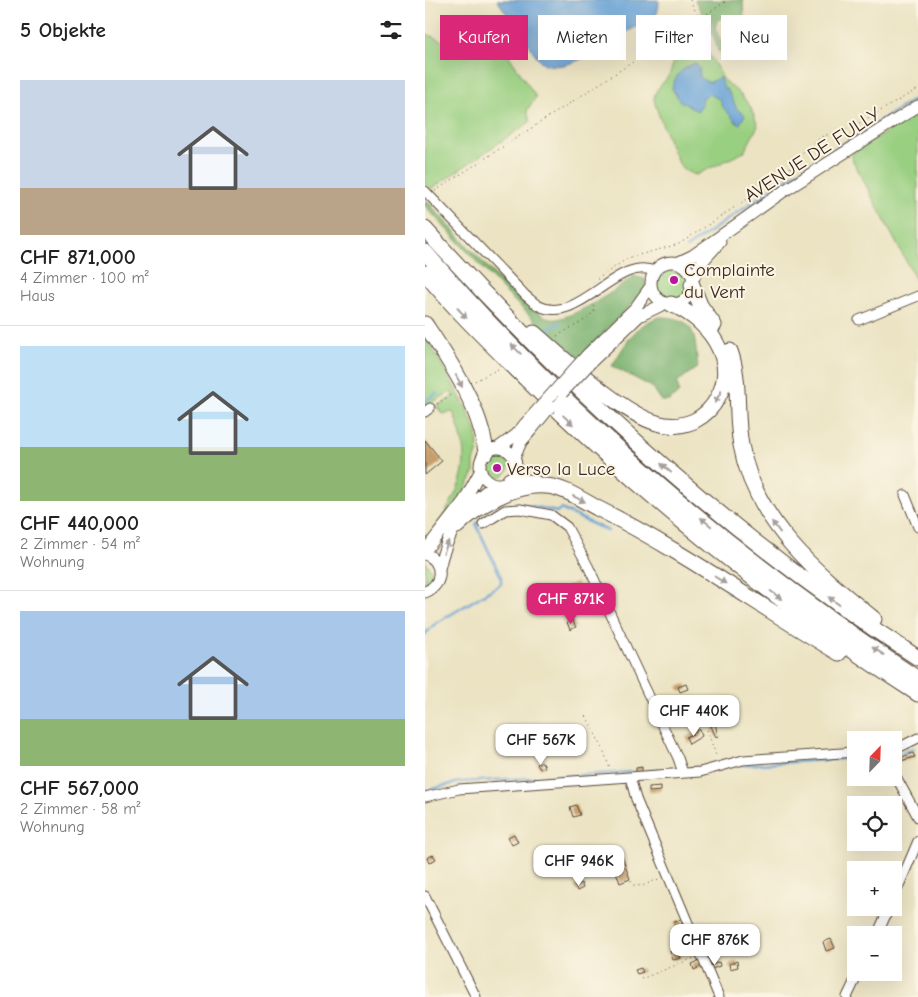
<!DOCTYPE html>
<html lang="de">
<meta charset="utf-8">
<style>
body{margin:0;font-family:"Comic Neue",sans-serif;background:#f6f6f6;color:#222;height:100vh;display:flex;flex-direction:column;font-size:19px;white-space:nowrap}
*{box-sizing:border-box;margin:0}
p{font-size:16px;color:#767676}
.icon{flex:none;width:28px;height:28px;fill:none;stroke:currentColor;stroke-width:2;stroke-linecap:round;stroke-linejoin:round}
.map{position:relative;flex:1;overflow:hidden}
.drawer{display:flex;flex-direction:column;background:#fff;width:425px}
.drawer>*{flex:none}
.guide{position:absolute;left:15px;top:15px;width:402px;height:45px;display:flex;gap:10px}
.needle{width:32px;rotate:23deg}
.buttons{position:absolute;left:422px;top:731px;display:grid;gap:10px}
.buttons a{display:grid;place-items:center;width:55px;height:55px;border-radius:0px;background:#fff;box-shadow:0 5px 20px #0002;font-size:25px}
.price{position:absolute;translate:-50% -42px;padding:0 11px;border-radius:10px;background:#fff;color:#222;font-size:16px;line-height:32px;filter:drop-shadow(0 1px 2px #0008)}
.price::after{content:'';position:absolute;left:50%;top:30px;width:15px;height:11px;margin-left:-8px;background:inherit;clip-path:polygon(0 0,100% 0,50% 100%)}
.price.selected{background:#db2777;color:#fff}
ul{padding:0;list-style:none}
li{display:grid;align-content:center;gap:10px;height:265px;padding:0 20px}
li+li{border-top:1px solid #e0e0e0}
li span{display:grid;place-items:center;height:155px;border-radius:0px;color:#555}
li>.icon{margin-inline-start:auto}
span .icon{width:90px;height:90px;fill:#fffc;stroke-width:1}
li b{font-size:21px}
h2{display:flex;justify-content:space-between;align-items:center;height:60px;padding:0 20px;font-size:21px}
.chip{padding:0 18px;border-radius:0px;background:#fff;box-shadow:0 5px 20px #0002;font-size:18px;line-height:45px}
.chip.selected{background:#db2777;color:#fff}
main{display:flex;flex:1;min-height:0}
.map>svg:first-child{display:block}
.green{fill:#99cf81;stroke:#6a7c50}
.forest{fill:#7ab26f;stroke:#5a6e46}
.water{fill:#67a2d7;stroke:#51667a}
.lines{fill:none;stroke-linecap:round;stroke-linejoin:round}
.stream{stroke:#67a2d7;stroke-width:2.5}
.building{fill:#c79e6a}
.minor-casing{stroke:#554637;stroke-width:11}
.secondary-casing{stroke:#554637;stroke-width:13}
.motorway-casing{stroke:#554637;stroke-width:17}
.path{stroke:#554637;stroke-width:1;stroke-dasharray:1 4;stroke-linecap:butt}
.minor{stroke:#fff;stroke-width:9}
.secondary{stroke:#fff;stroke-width:11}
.motorway{stroke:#fff;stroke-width:15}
.secondary-bridge-casing{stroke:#554637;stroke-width:13;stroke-linecap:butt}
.secondary-bridge{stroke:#fff;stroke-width:11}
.oneway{fill:#a79f9a}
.poi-dot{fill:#b5179e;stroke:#fcf5e5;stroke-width:2}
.labels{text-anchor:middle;stroke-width:4;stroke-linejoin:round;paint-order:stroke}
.street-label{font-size:19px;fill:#3b2a1e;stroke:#fcf5e5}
.poi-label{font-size:19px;fill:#3b2a1e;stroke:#fcf5e5;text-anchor:start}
</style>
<main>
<section class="drawer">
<h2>5 Objekte<svg class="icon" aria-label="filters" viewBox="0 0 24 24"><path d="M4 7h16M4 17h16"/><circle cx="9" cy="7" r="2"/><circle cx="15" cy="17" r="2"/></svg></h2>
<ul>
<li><span style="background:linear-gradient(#c9d6e8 70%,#b9a48a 0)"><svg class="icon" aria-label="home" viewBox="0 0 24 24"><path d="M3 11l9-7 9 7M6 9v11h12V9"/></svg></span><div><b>CHF 871,000</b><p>4 Zimmer · 100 m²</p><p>Haus</p></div></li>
<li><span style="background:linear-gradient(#bfe0f5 65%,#8fb573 0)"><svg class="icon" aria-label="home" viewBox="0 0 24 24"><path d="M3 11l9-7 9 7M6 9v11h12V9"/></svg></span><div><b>CHF 440,000</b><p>2 Zimmer · 54 m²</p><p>Wohnung</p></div></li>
<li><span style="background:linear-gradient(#a9c7e8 70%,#8fb573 0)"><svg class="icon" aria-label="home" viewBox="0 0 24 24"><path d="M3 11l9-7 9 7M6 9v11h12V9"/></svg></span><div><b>CHF 567,000</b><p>2 Zimmer · 58 m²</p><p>Wohnung</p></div></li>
</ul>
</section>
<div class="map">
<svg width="493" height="997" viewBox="0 0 493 997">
<rect width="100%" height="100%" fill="#fcf5e5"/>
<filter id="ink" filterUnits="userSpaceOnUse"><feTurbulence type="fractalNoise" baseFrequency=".02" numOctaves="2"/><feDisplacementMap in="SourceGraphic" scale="10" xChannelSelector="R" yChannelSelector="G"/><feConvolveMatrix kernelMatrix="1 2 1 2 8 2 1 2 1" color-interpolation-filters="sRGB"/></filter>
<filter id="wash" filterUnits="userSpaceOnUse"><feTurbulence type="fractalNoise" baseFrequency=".0096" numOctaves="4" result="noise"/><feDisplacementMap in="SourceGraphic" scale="20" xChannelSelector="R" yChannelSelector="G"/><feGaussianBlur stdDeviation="1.12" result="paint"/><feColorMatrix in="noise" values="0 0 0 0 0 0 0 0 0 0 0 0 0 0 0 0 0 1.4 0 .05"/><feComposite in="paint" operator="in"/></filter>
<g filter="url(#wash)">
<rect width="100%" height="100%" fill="#ebe3c2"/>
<path class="green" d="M 59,28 L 69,33 L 111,97 L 102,110 L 105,122 L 6,189 L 0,184 L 0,33 L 38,51 Z
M 273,49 L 283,52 L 299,80 L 315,94 L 325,106 L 333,126 L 319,152 L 271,175 C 265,173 258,171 255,165 C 250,158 228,103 229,98 C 230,89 239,83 244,75 C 247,69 248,61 253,54 Z
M 493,112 L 493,284 L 426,157 L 426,154 Z
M231 283a16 16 0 1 1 32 0a16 16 0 1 1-32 0Z
M 0,336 L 39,404 L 52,432 L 53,450 L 49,462 L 49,473 L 42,486 L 7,536 L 2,541 C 33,492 52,470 28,412 L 17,414 L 12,406 L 28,397 L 26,392 L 0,406 Z
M62 466a11 11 0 1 1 22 0a11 11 0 1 1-22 0Z
M 0,561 L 7,571 L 6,577 L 0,583 Z"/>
<path class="forest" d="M 270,0 L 318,0 L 319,19 L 314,23 L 307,24 L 298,17 L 292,21 L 290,29 L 300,49 L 299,53 L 293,51 L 290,40 Z
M 0,201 L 2,201 C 25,226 98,312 126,319 C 140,323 197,288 208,276 L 220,279 L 221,289 L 155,357 L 126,336 L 78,290 L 0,206 Z
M 235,317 C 273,317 269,337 273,367 L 252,382 L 254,392 L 244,401 L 237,401 L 227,387 L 187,366 C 200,345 210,324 235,317 Z"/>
<path class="water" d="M 72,0 L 233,0 L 234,2 C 234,7 233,13 230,17 C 225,22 219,23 213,26 C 190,37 141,80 115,61 Z
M 270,63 L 274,68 L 275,77 C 284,85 286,82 295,77 L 299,89 L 302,89 L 312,109 L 320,115 L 314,125 L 296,105 L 296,100 L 284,94 L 277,98 L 277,105 L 272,111 L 255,101 L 247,89 C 251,74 256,69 270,63 Z"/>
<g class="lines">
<path class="stream" d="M 261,248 L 357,182 L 493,97
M 120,330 L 135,323
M 0,401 L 12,393
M 0,634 L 10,624 L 76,584 L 76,577 L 51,524 C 79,498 97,503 131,512 L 136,509 L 183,531
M 470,755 L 489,749
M 317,765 L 431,758
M 265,768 L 279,767
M 222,771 L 250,769
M 0,791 L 34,782 L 207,772"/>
</g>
<g id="blocks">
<path class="building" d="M 0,440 L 17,461 L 0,475 Z
M 151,582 L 154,589 L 142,594 L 140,588 Z
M 147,620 L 151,627 L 145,630 L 142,622 Z
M 261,684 L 263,689 L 255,692 L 253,687 Z
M 290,724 L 293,736 L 291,737 L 286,726 Z
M 274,729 L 277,736 L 264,744 L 261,737 L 272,732 L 271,730 Z
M 488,753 L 490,757 L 472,762 L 472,759 Z
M 117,762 L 120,767 L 115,769 L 112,764 Z
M 217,767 L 217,772 L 211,772 L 211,768 Z
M 236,786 L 236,791 L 224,792 L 224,787 Z
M 151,805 L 155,815 L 148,817 L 145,807 Z
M 89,834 L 93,842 L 87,845 L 83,837 Z
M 8,855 L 11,859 L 4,863 L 2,858 Z
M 197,857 L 205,879 L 195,883 L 187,861 Z
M 156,883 L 158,888 L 152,891 L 150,886 Z
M 256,920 L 258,926 L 251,928 L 249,922 Z
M 406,939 L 410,948 L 401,951 L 398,942 Z
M 262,940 L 264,948 L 259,949 L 256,942 Z
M 252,949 L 256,958 L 248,960 L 245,951 Z
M 274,961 L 277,966 L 269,970 L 267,964 Z
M 312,961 L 313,967 L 305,969 L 304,964 Z
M 294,962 L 295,966 L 287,969 L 286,965 Z
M 216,968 L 218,972 L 212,974 L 210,970 Z"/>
</g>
</g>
<g filter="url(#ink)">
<use href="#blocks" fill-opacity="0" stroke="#554637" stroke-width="1"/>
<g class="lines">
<g class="minor-casing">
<path id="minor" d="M 0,191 L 101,296 C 105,299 109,303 114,306 C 154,326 192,255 229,271
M 434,320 L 493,296
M 0,412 L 5,408
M 480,495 L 493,527
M 58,524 L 80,510 L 95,509 L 126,515 L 142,527 L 163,566 L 253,758 L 258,773
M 469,750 L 493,738
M 469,773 L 493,817
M 205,777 L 211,799 L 294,997
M 0,797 L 34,789 L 275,772 L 318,760 L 431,752
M 0,896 L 51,997
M 469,897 L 493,841
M 452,935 L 464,908
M 422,997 L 434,972"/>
</g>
<g class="secondary-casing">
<path id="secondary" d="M226 283a21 21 0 1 1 42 0a21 21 0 1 1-42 0Z
M 252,263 L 267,256 L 359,191 L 493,106
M 267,281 L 277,262 L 295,242
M 162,355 L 211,307 L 226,286
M 167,361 L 214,316 L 241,303
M 73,448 L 91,435 L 100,424
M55 466a18 18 0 1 1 36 0a18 18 0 1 1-36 0Z
M 89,458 L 96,442 L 107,429
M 0,551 L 39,501 L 56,470
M 0,554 C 19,561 19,585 0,592
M 14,569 C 21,535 41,501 72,484"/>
</g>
<g class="motorway-casing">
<path id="motorway" d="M 0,229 C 146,392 309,540 493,658
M 0,252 C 143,416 311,559 493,679
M 0,273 C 31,311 67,345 102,380 C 221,498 352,604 493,694
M 267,285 L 275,305 L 289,325
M 0,324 C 25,362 56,407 61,453
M 109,333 C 138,358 196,413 232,423 C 244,427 257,426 269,421 C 279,416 288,407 293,397 C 314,359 281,318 246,304
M 305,351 C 316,381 310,414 316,445 C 330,522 390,572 449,619
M 85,480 L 110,483
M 32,526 C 53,505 88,484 120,486 C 137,486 157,500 172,508 C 256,550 333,605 414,653"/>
</g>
<path class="path" d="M 265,0 L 274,18
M 10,191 L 303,0
M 168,282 L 203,258 L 254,244 L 360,174 L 375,155 L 396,137 L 431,125 L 493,89
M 132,336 L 163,318 L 169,311 L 168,303
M 50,381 L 73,369
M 12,404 L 27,394
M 145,615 L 171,603
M 161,716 L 178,749 L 185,769
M 282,730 L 292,758
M 459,805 L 473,800
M 206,881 L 208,885 L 217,886 L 236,878
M 216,979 L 269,958"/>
<use href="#minor" class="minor"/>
<use href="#secondary" class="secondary"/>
<use href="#motorway" class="motorway"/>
<g class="secondary-bridge-casing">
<path id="secondary-bridge" d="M 137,393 L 167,361
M 100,424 L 162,355
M 107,429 L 125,407"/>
</g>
<use href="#secondary-bridge" class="secondary-bridge"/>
</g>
<defs><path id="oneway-solid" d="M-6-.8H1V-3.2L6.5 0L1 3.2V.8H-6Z" transform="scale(1.25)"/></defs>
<g class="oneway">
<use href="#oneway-solid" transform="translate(37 313) rotate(47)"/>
<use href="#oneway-solid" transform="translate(91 349) rotate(-134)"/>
<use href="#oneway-solid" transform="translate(34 381) rotate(62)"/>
<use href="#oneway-solid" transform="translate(293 397) rotate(119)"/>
<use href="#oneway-solid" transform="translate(143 420) rotate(43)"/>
<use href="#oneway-solid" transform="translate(241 468) rotate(-139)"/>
<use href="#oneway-solid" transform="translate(154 499) rotate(26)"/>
<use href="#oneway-solid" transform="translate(281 522) rotate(-141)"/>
<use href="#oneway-solid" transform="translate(351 527) rotate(-126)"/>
<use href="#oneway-solid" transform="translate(21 547) rotate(-69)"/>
<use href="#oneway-solid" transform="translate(295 580) rotate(32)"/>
<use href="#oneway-solid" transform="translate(351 595) rotate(37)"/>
<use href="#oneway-solid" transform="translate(409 601) rotate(-144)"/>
<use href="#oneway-solid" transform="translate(453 651) rotate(-146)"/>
</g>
</g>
<g class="poi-dot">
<circle cx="249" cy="280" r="5"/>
<circle cx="72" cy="468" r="5"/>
</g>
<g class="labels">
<g class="street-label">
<text transform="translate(387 154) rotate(-33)" y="7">AVENUE DE FULLY</text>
</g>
<g class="poi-label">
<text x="259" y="276">Complainte<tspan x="259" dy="22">du Vent</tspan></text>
<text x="82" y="475">Verso la Luce</text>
</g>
</g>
</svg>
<div class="buttons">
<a><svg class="needle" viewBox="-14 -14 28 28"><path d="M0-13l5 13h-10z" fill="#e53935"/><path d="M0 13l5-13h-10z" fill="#767676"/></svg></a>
<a><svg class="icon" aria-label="locate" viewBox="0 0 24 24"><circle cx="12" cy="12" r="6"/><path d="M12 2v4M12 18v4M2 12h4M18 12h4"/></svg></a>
<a>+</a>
<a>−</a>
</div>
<b class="price selected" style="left:146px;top:625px">CHF 871K</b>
<b class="price" style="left:269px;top:737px">CHF 440K</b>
<b class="price" style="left:116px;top:766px">CHF 567K</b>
<b class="price" style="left:154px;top:887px">CHF 946K</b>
<b class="price" style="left:290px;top:966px">CHF 876K</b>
<div class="guide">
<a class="chip selected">Kaufen</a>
<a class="chip">Mieten</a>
<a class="chip">Filter</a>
<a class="chip">Neu</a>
</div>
</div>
</main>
